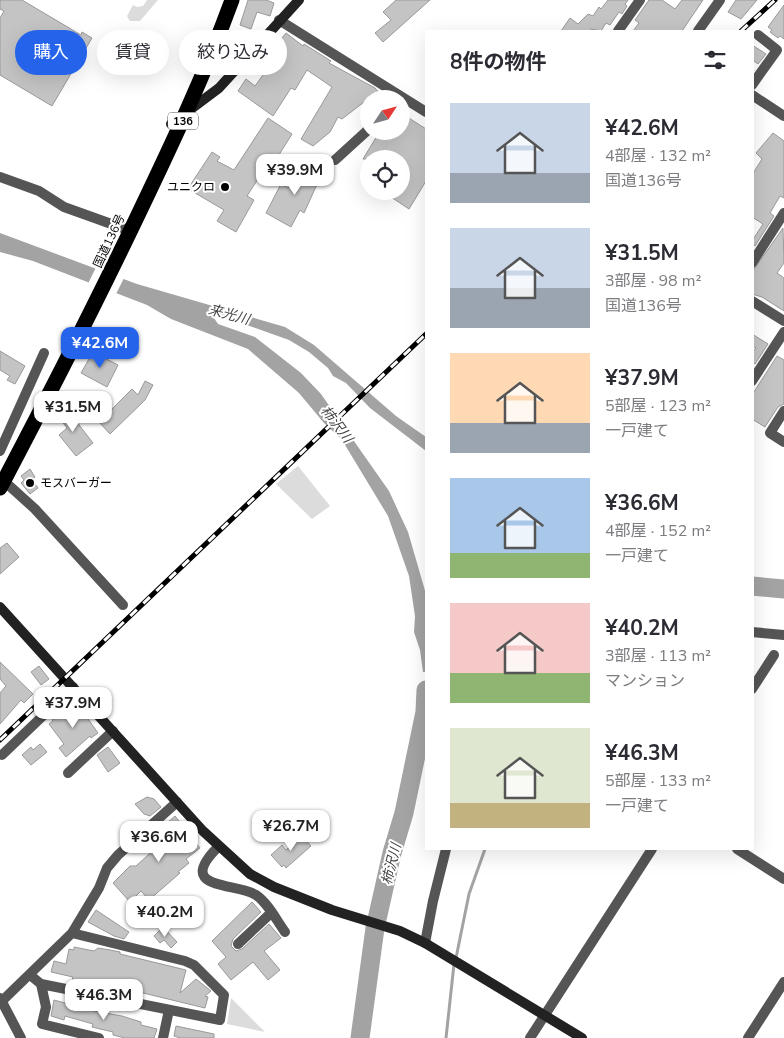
<!DOCTYPE html>
<html lang="ja">
<meta charset="utf-8">
<style>
body{margin:0;font-family:"Nunito Sans","Noto Sans JP",sans-serif;background:#f7f7f7;color:#2b2b33;height:100vh;display:flex;flex-direction:column;font-size:19px;white-space:nowrap}
*{box-sizing:border-box;margin:0}
p{font-size:16px;color:#7c7c81}
.icon{flex:none;width:28px;height:28px;fill:none;stroke:currentColor;stroke-width:2;stroke-linecap:round;stroke-linejoin:round}
.map{position:relative;flex:1;overflow:hidden}
.side{position:absolute;left:425px;top:30px;width:329px;height:820px;display:flex;flex-direction:column;background:#fff;border-radius:0px;box-shadow:0 5px 20px #0002}
.side>*{flex:none}
.top-card{position:absolute;left:15px;top:30px;width:335px;height:45px;display:flex;gap:10px}
.needle{width:32px;rotate:54deg}
.tools{position:absolute;left:360px;top:90px;display:grid;gap:10px}
.tools a{display:grid;place-items:center;width:50px;height:50px;border-radius:50%;background:#fff;box-shadow:0 5px 20px #0002;font-size:25px}
.price{position:absolute;translate:-50% -42px;padding:0 11px;border-radius:10px;background:#fff;color:#222;font-size:16px;line-height:32px;filter:drop-shadow(0 1px 2px #0008)}
.price::after{content:'';position:absolute;left:50%;top:30px;width:15px;height:11px;margin-left:-8px;background:inherit;clip-path:polygon(0 0,100% 0,50% 100%)}
.price.on{background:#2563eb;color:#fff}
ul{padding:0;list-style:none}
li{display:flex;align-items:center;gap:15px;height:125px;padding:0 25px}
li span{display:grid;place-items:center;flex:none;width:140px;height:100px;border-radius:0px;color:#555}
li>.icon{margin-inline-start:auto}
span .icon{width:60px;height:60px;fill:#fffc;stroke-width:1}
li b{font-size:21px}
h2{display:flex;justify-content:space-between;align-items:center;height:60px;padding:0 25px;font-size:21px}
.tag{padding:0 18px;border-radius:22px;background:#fff;box-shadow:0 5px 20px #0002;font-size:18px;line-height:45px}
.tag.on{background:#2563eb;color:#fff}
.map>svg:first-child{display:block}
.green{fill:#dcdcdc}
.water{fill:#a3a3a3}
.pier{fill:#fff}
.lines{fill:none;stroke-linecap:round;stroke-linejoin:round}
.stream{stroke:#a3a3a3;stroke-width:3}
.river{stroke:#a3a3a3;stroke-width:19}
.building{fill:#c4c4c4;stroke:#999}
.street{stroke:#555;stroke-width:10}
.secondary{stroke:#222;stroke-width:10}
.highway{stroke:#000;stroke-width:15}
.rail-casing{stroke:#000;stroke-width:5}
.rail{stroke:#fff;stroke-width:3;stroke-dasharray:9;stroke-linecap:butt}
.poi-dot{fill:#000;stroke:#fff;stroke-width:2}
.labels{text-anchor:middle;stroke-width:4;stroke-linejoin:round;paint-order:stroke}
.shield{fill:#fff;stroke:#4c4c4c;stroke-width:1}
.shield-label{font-size:11px;font-weight:bold;fill:#000}
.poi-label{font-size:12px;fill:#000;stroke:#fff;text-anchor:end}
.street-label{font-size:12px;fill:#000;stroke:#fff}
.water-label{font-size:14px;font-style:italic;fill:#444;stroke:#fff}
</style>
<div class="map">
<svg width="784" height="1038" viewBox="0 0 784 1038">
<rect width="100%" height="100%" fill="#fff"/>
<path class="green" d="M 147,0 L 158,0 L 140,21 L 130,21 L 127,16 L 133,5 L 137,7 L 143,6 Z
M 298,466 L 330,506 L 312,519 L 276,484 Z
M 231,998 L 265,1032 L 227,1024 Z"/>
<path class="water" d="M 0,233 L 137,284 L 285,327 L 314,345 L 396,416 L 426,437 L 426,451 L 370,408 L 346,383 L 333,376 L 328,368 L 309,352 L 289,340 L 224,317 L 216,316 L 214,318 L 218,324 L 255,337 L 301,373 L 321,394 L 389,491 L 408,532 L 426,594 L 426,672 L 423,672 L 420,650 L 414,632 L 415,616 L 409,576 L 388,516 L 342,440 L 324,423 L 299,393 L 248,349 L 171,319 L 147,305 L 33,261 L 0,252 Z"/>
<path class="pier" d="M 97,265 L 125,276 L 115,296 L 87,286 Z"/>
<g class="lines">
<path class="stream" d="M 456,958 L 469,894 L 485,849
M 446,1038 L 454,964"/>
<path class="river" d="M 752,586 L 784,589
M 360,1038 L 375,928 L 392,853 L 404,813 L 425,712 L 426,690"/>
</g>
<path class="building" d="M 0,0 L 22,0 L 81,35 L 82,32 L 92,38 L 52,106 L 0,75 L 0,18 L 4,11 L 0,9 Z
M 248,0 L 266,0 L 274,3 L 270,16 L 257,12 L 251,29 L 240,25 Z
M 396,0 L 430,0 L 383,42 L 375,33 L 391,20 L 383,12 Z
M 608,0 L 628,0 L 625,4 L 627,6 L 622,14 L 619,12 L 610,25 L 606,23 L 601,31 L 591,29 L 590,31 L 561,31 L 570,18 L 578,24 L 588,14 L 593,16 L 599,7 L 601,9 Z
M 649,0 L 662,0 L 675,9 L 682,0 L 703,0 L 682,31 L 633,31 L 639,23 L 635,20 Z
M 736,0 L 757,0 L 741,19 L 728,12 Z
M 784,5 L 784,39 L 780,36 L 778,38 L 770,32 L 772,30 L 768,27 Z
M 286,33 L 303,46 L 304,44 L 331,61 L 329,63 L 375,88 L 384,99 L 368,99 L 342,119 L 338,117 L 330,132 L 313,146 L 301,139 L 332,87 L 307,70 L 295,90 L 291,88 L 273,116 L 238,91 L 246,79 L 255,86 L 265,72 L 259,66 Z
M 752,45 L 766,54 L 758,64 L 754,61 L 752,64 Z
M 401,113 L 426,129 L 426,181 L 409,209 L 382,191 L 401,191 L 401,159 L 363,159 L 380,131 L 401,131 Z
M 268,118 L 292,134 L 262,182 L 258,179 L 247,196 L 254,200 L 236,232 L 217,221 L 224,210 L 190,190 L 191,184 L 212,152 L 220,157 L 217,161 L 234,170 Z
M 773,133 L 784,141 L 784,198 L 780,196 L 770,213 L 774,216 L 755,246 L 752,241 L 763,224 L 752,217 L 752,175 L 762,159 L 756,153 Z
M 308,162 L 318,168 L 319,180 L 304,213 L 300,210 L 291,227 L 266,213 L 281,184 L 288,188 L 298,168 L 303,171 Z
M 783,228 L 784,263 L 777,273 L 784,278 L 784,311 L 762,297 L 752,294 L 752,272 Z
M 752,334 L 768,344 L 755,364 L 752,362 L 752,353 L 756,348 L 752,346 Z
M 0,351 L 25,366 L 15,384 L 7,380 L 10,376 L 0,370 Z
M 93,352 L 118,365 L 107,387 L 81,373 Z
M 777,356 L 784,360 L 784,404 L 778,407 L 765,427 L 752,419 L 752,395 Z
M 145,381 L 153,385 L 145,400 L 110,434 L 99,422 L 132,389 L 138,395 Z
M 63,406 L 74,423 L 76,421 L 93,443 L 76,456 L 59,435 L 67,428 L 55,412 Z
M 30,469 L 35,477 L 32,480 L 38,488 L 30,494 L 21,483 L 24,480 L 21,476 Z
M 7,543 L 19,557 L 0,574 L 0,548 Z
M 0,662 L 33,694 L 24,703 L 21,700 L 0,724 L 0,693 L 6,686 L 0,679 Z
M 39,666 L 49,679 L 41,685 L 31,672 Z
M 76,702 L 98,733 L 91,738 L 90,736 L 66,757 L 59,748 L 64,744 L 49,724 L 53,721 L 52,720 Z
M 40,744 L 47,752 L 31,765 L 22,755 L 31,747 L 33,750 Z
M 108,747 L 120,763 L 108,772 L 97,755 Z
M 147,797 L 154,799 L 161,807 L 150,816 L 144,814 L 135,804 Z
M 175,816 L 200,848 L 186,859 L 189,863 L 178,872 L 180,873 L 149,900 L 141,891 L 130,902 L 113,883 L 130,866 L 136,866 L 159,845 L 152,836 Z
M 302,836 L 311,846 L 286,868 L 284,865 L 282,867 L 271,855 L 282,845 L 286,850 Z
M 252,902 L 261,912 L 233,939 L 231,946 L 236,951 L 242,949 L 269,924 L 281,938 L 264,951 L 280,970 L 268,980 L 253,962 L 231,980 L 218,964 L 226,957 L 212,941 Z
M 96,910 L 129,932 L 124,939 L 114,936 L 88,922 Z
M 163,927 L 177,942 L 171,948 L 164,940 L 160,943 L 154,936 Z
M 74,947 L 94,951 L 98,948 L 110,950 L 120,952 L 120,954 L 186,970 L 180,993 L 196,979 L 211,991 L 205,996 L 208,997 L 205,1008 L 139,992 L 138,996 L 123,990 L 72,980 L 73,977 L 51,972 L 54,961 L 66,964 L 69,949 L 74,950 Z
M 54,1000 L 94,1011 L 122,1016 L 141,1022 L 141,1025 L 157,1029 L 154,1038 L 125,1038 L 113,1035 L 113,1032 L 92,1027 L 93,1024 L 65,1016 L 64,1020 L 51,1016 Z
M 176,1026 L 214,1034 L 214,1038 L 180,1038 L 174,1036 Z"/>
<g class="lines">
<path class="street" d="M 279,20 L 426,112
M 618,31 L 640,0
M 698,31 L 720,0
M 752,85 L 777,50 L 758,35
M 752,95 L 784,116
M 335,160 L 369,129
M 0,177 L 39,191 L 64,207 L 131,231
M 752,263 L 784,213
M 752,301 L 784,321
M 752,381 L 784,332
M 784,411 L 770,433 L 784,442
M 0,451 L 44,353
M 4,481 L 35,509 L 123,605
M 752,632 L 784,635
M 752,689 L 774,655
M 2,755 L 73,687
M 68,773 L 113,731
M 218,847 C 174,891 236,882 256,895 C 268,903 277,921 285,932
M 737,849 L 784,879
M 425,943 L 433,901 L 446,849
M 238,944 L 271,913
M 30,975 L 41,984 L 220,1020 L 224,995 L 194,965 L 185,961 L 72,933
M 41,984 L 46,1007 L 42,1024 L 99,1038
M 0,998 L 21,1038
M 3,1000 L 72,933 L 99,888 L 107,868 L 118,855 L 177,802
M 163,1038 L 169,1010
M 530,1038 L 652,849
M 748,1038 L 784,982"/>
<path class="secondary" d="M 171,124 L 219,88 L 299,0
M 0,607 L 203,831 L 250,874 L 274,887 L 332,910 L 400,931 L 425,943 L 582,1038"/>
<path class="highway" d="M 0,488 C 48,397 94,307 138,215 C 172,144 205,74 232,0"/>
<g class="rail-casing">
<path id="rail" d="M 741,31 L 775,0
M 0,740 L 426,334"/>
</g>
<use href="#rail" class="rail"/>
</g>
<g class="poi-dot">
<circle cx="225" cy="187" r="5"/>
<circle cx="30" cy="483" r="5"/>
</g>
<g class="labels">
<rect class="shield" x="168" y="112.5" width="30" height="17" rx="4"/>
<g class="shield-label">
<text x="183" y="125">136</text>
</g>
<g class="poi-label">
<text x="215" y="191">ユニクロ</text>
<text x="40" y="487" text-anchor="start">モスバーガー</text>
</g>
<g class="street-label">
<text transform="translate(109 241) rotate(-65)" y="4">国道136号</text>
</g>
<g class="water-label">
<text transform="translate(229 314) rotate(15)" y="5">来光川</text>
<text transform="translate(337 424) rotate(53)" y="5">柿沢川</text>
<text transform="translate(391 864) rotate(-76)" y="5">柿沢川</text>
</g>
</g>
</svg>
<div class="tools">
<a><svg class="needle" viewBox="-14 -14 28 28"><path d="M0-13l5 13h-10z" fill="#e53935"/><path d="M0 13l5-13h-10z" fill="#7c7c81"/></svg></a>
<a><svg class="icon" aria-label="locate" viewBox="0 0 24 24"><circle cx="12" cy="12" r="6"/><path d="M12 2v4M12 18v4M2 12h4M18 12h4"/></svg></a>
</div>
<b class="price" style="left:295px;top:196px">¥39.9M</b>
<b class="price on" style="left:100px;top:369px">¥42.6M</b>
<b class="price" style="left:73px;top:433px">¥31.5M</b>
<b class="price" style="left:73px;top:729px">¥37.9M</b>
<b class="price" style="left:291px;top:852px">¥26.7M</b>
<b class="price" style="left:159px;top:863px">¥36.6M</b>
<b class="price" style="left:165px;top:938px">¥40.2M</b>
<b class="price" style="left:104px;top:1021px">¥46.3M</b>
<div class="top-card">
<a class="tag on">購入</a>
<a class="tag">賃貸</a>
<a class="tag">絞り込み</a>
</div>
<section class="side">
<h2>8件の物件<svg class="icon" aria-label="filters" viewBox="0 0 24 24"><path d="M4 7h16M4 17h16"/><circle cx="9" cy="7" r="2"/><circle cx="15" cy="17" r="2"/></svg></h2>
<ul>
<li><span style="background:linear-gradient(#c9d6e8 70%,#9aa5b1 0)"><svg class="icon" aria-label="home" viewBox="0 0 24 24"><path d="M3 11l9-7 9 7M6 9v11h12V9"/></svg></span><div><b>¥42.6M</b><p>4部屋 · 132 m²</p><p>国道136号</p></div></li>
<li><span style="background:linear-gradient(#c9d6e8 60%,#9aa5b1 0)"><svg class="icon" aria-label="home" viewBox="0 0 24 24"><path d="M3 11l9-7 9 7M6 9v11h12V9"/></svg></span><div><b>¥31.5M</b><p>3部屋 · 98 m²</p><p>国道136号</p></div></li>
<li><span style="background:linear-gradient(#ffd9b3 70%,#9aa5b1 0)"><svg class="icon" aria-label="home" viewBox="0 0 24 24"><path d="M3 11l9-7 9 7M6 9v11h12V9"/></svg></span><div><b>¥37.9M</b><p>5部屋 · 123 m²</p><p>一戸建て</p></div></li>
<li><span style="background:linear-gradient(#a9c7e8 75%,#8fb573 0)"><svg class="icon" aria-label="home" viewBox="0 0 24 24"><path d="M3 11l9-7 9 7M6 9v11h12V9"/></svg></span><div><b>¥36.6M</b><p>4部屋 · 152 m²</p><p>一戸建て</p></div></li>
<li><span style="background:linear-gradient(#f6c9c9 70%,#8fb573 0)"><svg class="icon" aria-label="home" viewBox="0 0 24 24"><path d="M3 11l9-7 9 7M6 9v11h12V9"/></svg></span><div><b>¥40.2M</b><p>3部屋 · 113 m²</p><p>マンション</p></div></li>
<li><span style="background:linear-gradient(#dfe7d0 75%,#c2b280 0)"><svg class="icon" aria-label="home" viewBox="0 0 24 24"><path d="M3 11l9-7 9 7M6 9v11h12V9"/></svg></span><div><b>¥46.3M</b><p>5部屋 · 133 m²</p><p>一戸建て</p></div></li>
</ul>
</section>
</div>
